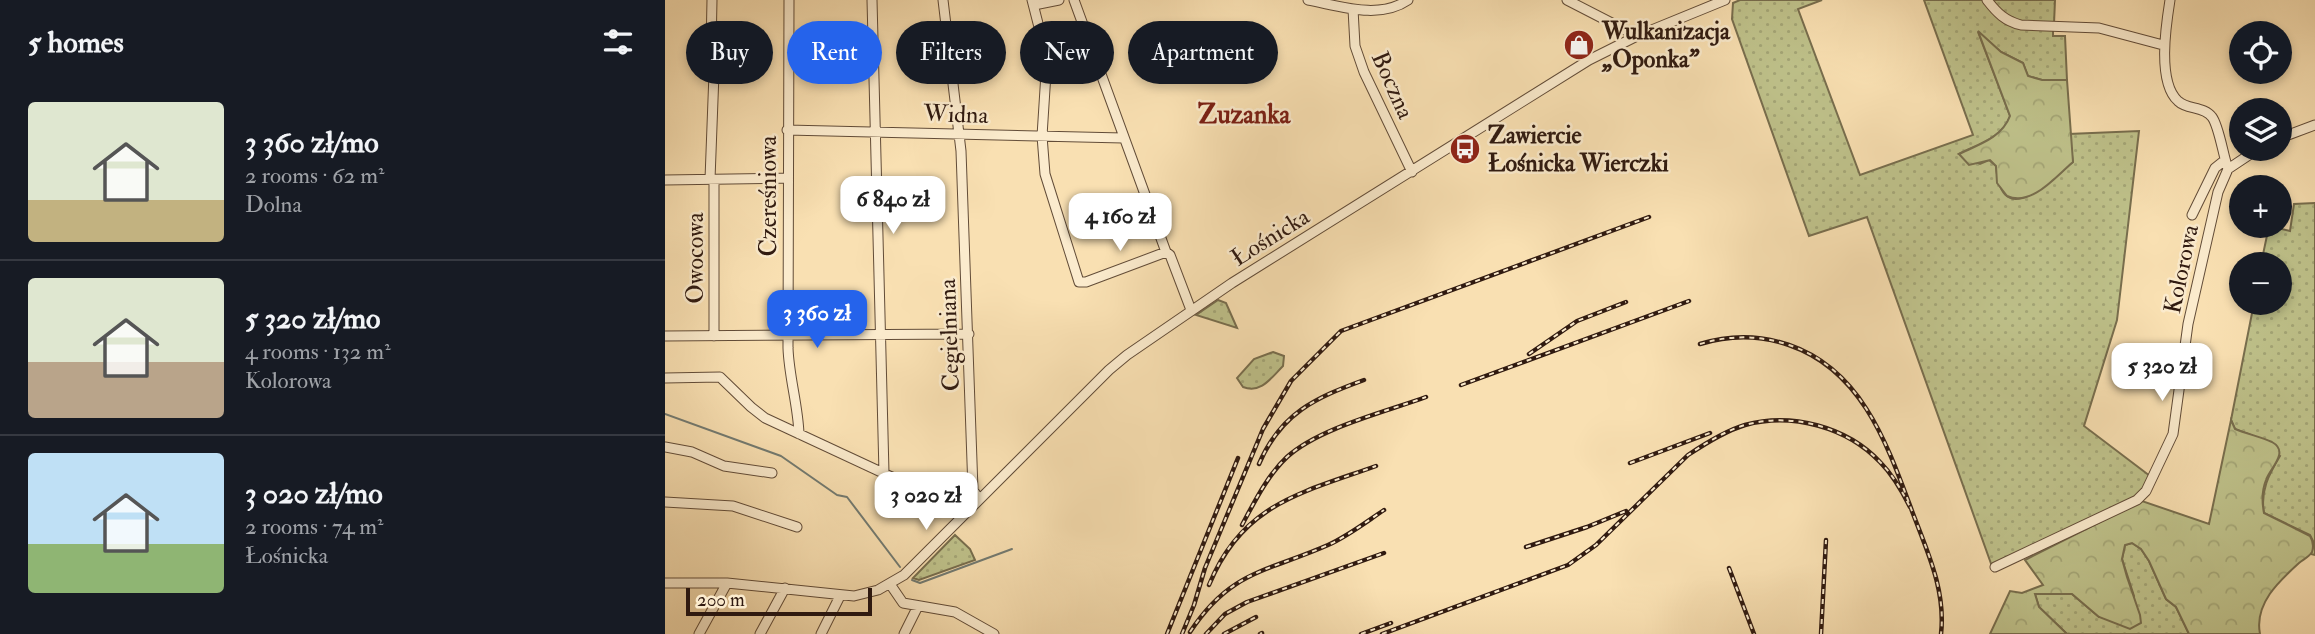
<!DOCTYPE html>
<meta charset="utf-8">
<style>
body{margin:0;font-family:"IM FELL Double Pica",serif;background:#20242c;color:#f1f3f6;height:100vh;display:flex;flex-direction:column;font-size:26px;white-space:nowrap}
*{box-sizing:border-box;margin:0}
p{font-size:23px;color:#9ea1a6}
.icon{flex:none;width:38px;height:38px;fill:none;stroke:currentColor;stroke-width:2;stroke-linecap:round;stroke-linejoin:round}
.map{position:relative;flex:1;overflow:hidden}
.side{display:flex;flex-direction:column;background:#171b24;width:665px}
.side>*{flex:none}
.hud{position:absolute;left:21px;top:21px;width:665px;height:63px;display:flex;gap:14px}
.fabs{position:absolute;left:1564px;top:21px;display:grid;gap:14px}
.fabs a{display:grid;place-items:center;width:63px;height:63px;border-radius:50%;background:#171b24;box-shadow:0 4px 10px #0003;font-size:35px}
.scale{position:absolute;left:21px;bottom:18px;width:186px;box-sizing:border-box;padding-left:7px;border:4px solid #301a10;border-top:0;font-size:19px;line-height:24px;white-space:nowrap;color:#301a10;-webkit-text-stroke:5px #fbebcd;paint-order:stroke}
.price{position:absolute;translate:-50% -60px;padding:0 16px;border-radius:14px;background:#fff;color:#222;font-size:23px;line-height:46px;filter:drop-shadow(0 2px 4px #0008)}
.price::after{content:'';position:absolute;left:50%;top:42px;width:21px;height:16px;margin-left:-10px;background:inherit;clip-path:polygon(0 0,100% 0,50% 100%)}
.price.active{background:#2563eb;color:#fff}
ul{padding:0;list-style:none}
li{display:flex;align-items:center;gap:21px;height:175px;padding:0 28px}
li+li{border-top:2px solid #363941}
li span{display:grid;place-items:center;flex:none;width:196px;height:140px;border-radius:7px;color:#555}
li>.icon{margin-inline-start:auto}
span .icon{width:84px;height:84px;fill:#fffc;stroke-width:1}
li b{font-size:30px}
h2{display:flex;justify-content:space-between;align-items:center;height:84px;padding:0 28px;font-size:30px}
.chip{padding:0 24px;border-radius:32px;background:#171b24;box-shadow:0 4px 10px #0003;font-size:24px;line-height:63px}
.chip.active{background:#2563eb;color:#fff}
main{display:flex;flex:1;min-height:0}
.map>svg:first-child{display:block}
.grass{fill:url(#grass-dots);stroke:#786e4e;stroke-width:2}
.forest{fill:url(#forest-crowns);stroke:#786e4e;stroke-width:2}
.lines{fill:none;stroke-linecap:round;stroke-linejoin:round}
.stream{stroke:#737b72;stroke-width:2}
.minor-casing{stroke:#624c38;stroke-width:11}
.minor{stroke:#fbebcd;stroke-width:9}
.rail-casing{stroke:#301a10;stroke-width:4.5}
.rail{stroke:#fbebcd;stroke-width:2;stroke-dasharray:5;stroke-linecap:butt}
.labels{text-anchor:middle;stroke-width:5;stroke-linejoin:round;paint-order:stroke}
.poi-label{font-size:24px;font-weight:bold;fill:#301a10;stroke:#fbebcd;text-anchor:start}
.street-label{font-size:24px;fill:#301a10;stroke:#fbebcd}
.neighbourhood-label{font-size:26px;font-weight:bold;fill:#7a1f14;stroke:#fbebcd}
</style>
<main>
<section class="side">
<h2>5 homes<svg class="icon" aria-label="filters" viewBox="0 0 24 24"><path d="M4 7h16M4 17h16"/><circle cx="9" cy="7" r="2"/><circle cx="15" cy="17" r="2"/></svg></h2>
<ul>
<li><span style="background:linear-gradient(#dfe7d0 70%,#c2b280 0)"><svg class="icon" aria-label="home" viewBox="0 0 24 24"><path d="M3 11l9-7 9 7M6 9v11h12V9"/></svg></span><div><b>3 360 zł/mo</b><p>2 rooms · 62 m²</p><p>Dolna</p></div></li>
<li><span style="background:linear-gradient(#dfe7d0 60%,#b9a48a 0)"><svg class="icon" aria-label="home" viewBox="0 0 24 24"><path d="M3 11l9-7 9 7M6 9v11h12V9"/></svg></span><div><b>5 320 zł/mo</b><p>4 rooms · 132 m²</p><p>Kolorowa</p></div></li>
<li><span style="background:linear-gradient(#bfe0f5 65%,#8fb573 0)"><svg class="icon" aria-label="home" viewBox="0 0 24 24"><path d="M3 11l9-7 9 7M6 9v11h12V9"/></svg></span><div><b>3 020 zł/mo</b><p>2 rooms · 74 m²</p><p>Łośnicka</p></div></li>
</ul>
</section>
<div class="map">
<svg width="1650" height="634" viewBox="0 0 1650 634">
<defs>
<pattern id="grass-dots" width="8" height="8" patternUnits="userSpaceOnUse" patternTransform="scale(1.75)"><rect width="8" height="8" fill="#bfc28b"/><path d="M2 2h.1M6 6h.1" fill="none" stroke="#a4a677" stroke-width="1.8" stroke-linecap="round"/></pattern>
<pattern id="forest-crowns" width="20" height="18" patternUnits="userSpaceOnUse" patternTransform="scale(1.75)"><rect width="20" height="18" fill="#bfc28b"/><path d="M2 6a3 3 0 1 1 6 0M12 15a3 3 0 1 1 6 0" fill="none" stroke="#a4a677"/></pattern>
</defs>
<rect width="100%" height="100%" fill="#f9e0b2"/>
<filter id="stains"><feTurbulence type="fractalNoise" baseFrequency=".00286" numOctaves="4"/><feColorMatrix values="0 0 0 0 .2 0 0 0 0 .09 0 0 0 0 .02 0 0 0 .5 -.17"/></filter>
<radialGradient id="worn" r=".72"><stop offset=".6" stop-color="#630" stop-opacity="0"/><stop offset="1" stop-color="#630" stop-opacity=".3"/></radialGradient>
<path class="grass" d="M 1075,0 L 1157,0 L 1133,9 L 1195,175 L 1308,135 L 1259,0 L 1320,0 L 1336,20 L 1388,29 L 1388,36 L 1400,36 L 1402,80 L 1377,80 L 1363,76 L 1358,63 L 1336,52 L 1313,32 L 1345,116 C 1337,138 1313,144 1294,154 L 1315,164 L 1324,160 L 1331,166 C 1336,232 1384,182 1408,162 L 1404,134 L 1474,131 L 1452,320 L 1419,426 L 1485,476 L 1478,490 L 1471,496 L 1329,567 L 1329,572 L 1202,217 L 1144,236 L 1067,19 L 1068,3 Z
M 1325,0 L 1390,0 L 1389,24 C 1354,22 1350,26 1325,0 Z
M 1650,203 L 1650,555 L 1646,554 L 1649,543 L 1645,535 L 1599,513 C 1595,491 1604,474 1615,456 L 1588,436 L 1570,429 L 1566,420 L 1589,303 L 1615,303 L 1615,264 L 1596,264 L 1604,226 L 1625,231 L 1629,204 Z
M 553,300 L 561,303 L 572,328 L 531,315 Z
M 608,352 L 619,356 L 618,366 C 606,378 596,394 578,387 L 572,378 L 589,359 Z
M 290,535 L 305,549 L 310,560 L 254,580 L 248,578 Z
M 1467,543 L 1476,549 L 1484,561 L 1501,599 L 1511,607 L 1524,634 L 1402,634 L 1374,607 L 1370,594 L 1407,594 L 1434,617 L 1469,596 L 1457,559 L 1460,545 Z"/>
<path class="forest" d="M 1313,31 L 1336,52 L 1358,63 L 1363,76 L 1377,80 L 1402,80 L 1408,162 C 1391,176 1367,207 1342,196 L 1332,183 L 1331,166 L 1325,160 L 1304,165 L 1294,154 C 1313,145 1337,138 1345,116 Z
M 1566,420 L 1570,429 C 1582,434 1596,437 1607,442 C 1625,452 1605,468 1601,480 C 1597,490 1597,503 1599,513 L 1645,536 C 1648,541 1649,546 1647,552 C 1644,557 1639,559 1634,563 C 1614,581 1589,604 1595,634 L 1524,634 L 1511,607 L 1501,599 L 1484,561 L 1476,549 L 1467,543 L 1460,545 L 1457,559 L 1462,577 L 1475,615 L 1476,623 L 1465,629 L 1434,617 L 1407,594 L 1370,594 L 1374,607 L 1402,634 L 1325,634 L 1345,591 L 1357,593 L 1378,585 L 1360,560 L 1477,501 L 1544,524 Z"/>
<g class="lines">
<path class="stream" d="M 0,414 L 116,456 L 172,495 L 182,497 L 235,567
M 247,580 L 255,583 L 347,549"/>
<g class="minor-casing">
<path id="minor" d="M 124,0 L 123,348 C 124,377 133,405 134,434
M 207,0 L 219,473
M 278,0 L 296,151 L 308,490 L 314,499
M 367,0 L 377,39 L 381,73 L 377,136 L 380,174 L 414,282 L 421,282 L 501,252
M 409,0 L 501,252 L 505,255 L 526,310
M 643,0 C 675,6 714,20 743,0
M 902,0 L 972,36
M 1322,0 C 1332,13 1340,21 1356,25 L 1434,28 L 1498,45
M 1505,0 C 1501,25 1492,82 1513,101 C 1522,110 1539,106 1547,117 C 1554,126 1558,155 1563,169
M 369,5 L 394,0
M 688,9 L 690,46 L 699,72 L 747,172
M 122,130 L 458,138
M 1615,138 L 1650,125
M 45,179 L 49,73 L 46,49 L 47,0
M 49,179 L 49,336
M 0,180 L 122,178
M 1527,215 L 1550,168 L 1560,160
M 0,336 L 304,334
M 0,378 L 55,377 L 86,407 L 100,418 L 302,512
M 0,447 L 27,452 L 59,466 L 107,473
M 0,502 L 68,506 L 132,527
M 1330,567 L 1472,500 L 1481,491 L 1508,434 L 1523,324 L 1553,192 L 1563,169 L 1593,149
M 0,583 L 62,583 L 189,596 L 213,590 L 239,575 L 444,370 L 462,355 L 567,283 L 924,60 L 972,36 L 1060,0
M 225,584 L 238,603 L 290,612 L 329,634
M 34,634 L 62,583
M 95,634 L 120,588
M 156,634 L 175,596
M 239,634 L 253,606"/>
</g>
<use href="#minor" class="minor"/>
<g class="rail-casing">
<path id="rail" d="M 1035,344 C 1064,335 1095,335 1124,345 C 1197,370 1222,444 1247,511 C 1262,551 1281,590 1276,634
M 864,354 L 912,321 L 961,302
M 796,385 L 1024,301
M 965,463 L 1045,433
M 594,464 C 616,413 650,398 699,380
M 577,525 C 590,501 602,476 622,457 C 654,428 720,412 761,397
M 861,547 L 922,527 L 961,511
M 1064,568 L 1089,634
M 544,585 C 577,504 636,493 711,466
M 525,632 C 566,570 602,572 663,545 C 683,536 701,522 719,510
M 502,634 L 573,458
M 517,634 L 529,605 L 540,568 L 598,429 L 626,381 L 676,331 L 984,217
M 541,634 L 560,614 L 582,602 L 719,553
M 559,634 L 591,617
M 595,634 L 597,633
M 696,634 L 726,623
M 717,634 L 903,565 L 931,545 L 1023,455 C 1041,443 1060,431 1080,425 C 1127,412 1182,427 1215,462 C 1228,475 1237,491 1245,507
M 1156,634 L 1161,540"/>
</g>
<use href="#rail" class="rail"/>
</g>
<defs>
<g id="shop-disc" transform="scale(1.575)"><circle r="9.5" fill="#8f2418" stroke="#fbebcd"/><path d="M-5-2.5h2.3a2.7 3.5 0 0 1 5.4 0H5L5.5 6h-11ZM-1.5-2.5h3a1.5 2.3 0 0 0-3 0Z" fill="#fff"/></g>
<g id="bus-disc" transform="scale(1.575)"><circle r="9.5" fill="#8f2418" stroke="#fbebcd"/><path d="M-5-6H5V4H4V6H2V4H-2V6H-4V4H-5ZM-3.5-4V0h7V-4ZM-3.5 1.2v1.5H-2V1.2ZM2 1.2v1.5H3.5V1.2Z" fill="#fff"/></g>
</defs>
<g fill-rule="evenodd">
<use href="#shop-disc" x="914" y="45"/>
<use href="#bus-disc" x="800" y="149"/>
</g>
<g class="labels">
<g class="poi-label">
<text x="937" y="39">Wulkanizacja<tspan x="937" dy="28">„Oponka”</tspan></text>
<text x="823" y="143">Zawiercie<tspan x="823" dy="28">Łośnicka Wierczki</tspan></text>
</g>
<g class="street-label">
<text transform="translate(728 85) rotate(66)" y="8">Boczna</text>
<text transform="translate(291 114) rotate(2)" y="8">Widna</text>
<text transform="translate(103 196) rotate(-90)" y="8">Czereśniowa</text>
<text transform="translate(605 237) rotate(-32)" y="8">Łośnicka</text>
<text transform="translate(30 258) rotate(-90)" y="8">Owocowa</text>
<text transform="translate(1516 269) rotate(-78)" y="8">Kolorowa</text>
<text transform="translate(284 335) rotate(-92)" y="8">Cegielniana</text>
</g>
<g class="neighbourhood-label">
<text x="579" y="123">Zuzanka</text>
</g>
</g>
<rect width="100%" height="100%" filter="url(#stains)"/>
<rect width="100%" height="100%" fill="url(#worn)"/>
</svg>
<div class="fabs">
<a><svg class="icon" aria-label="locate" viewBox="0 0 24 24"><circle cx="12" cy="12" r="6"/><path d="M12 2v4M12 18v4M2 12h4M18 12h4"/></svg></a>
<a><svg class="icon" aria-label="layers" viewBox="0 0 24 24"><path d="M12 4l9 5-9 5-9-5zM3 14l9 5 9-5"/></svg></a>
<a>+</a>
<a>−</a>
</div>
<div class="scale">200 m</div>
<b class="price" style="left:228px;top:236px">6 840 zł</b>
<b class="price" style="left:455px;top:253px">4 160 zł</b>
<b class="price active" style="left:152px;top:350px">3 360 zł</b>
<b class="price" style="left:1497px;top:403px">5 320 zł</b>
<b class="price" style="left:261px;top:532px">3 020 zł</b>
<div class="hud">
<a class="chip">Buy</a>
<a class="chip active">Rent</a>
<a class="chip">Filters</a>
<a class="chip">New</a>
<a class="chip">Apartment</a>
</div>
</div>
</main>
